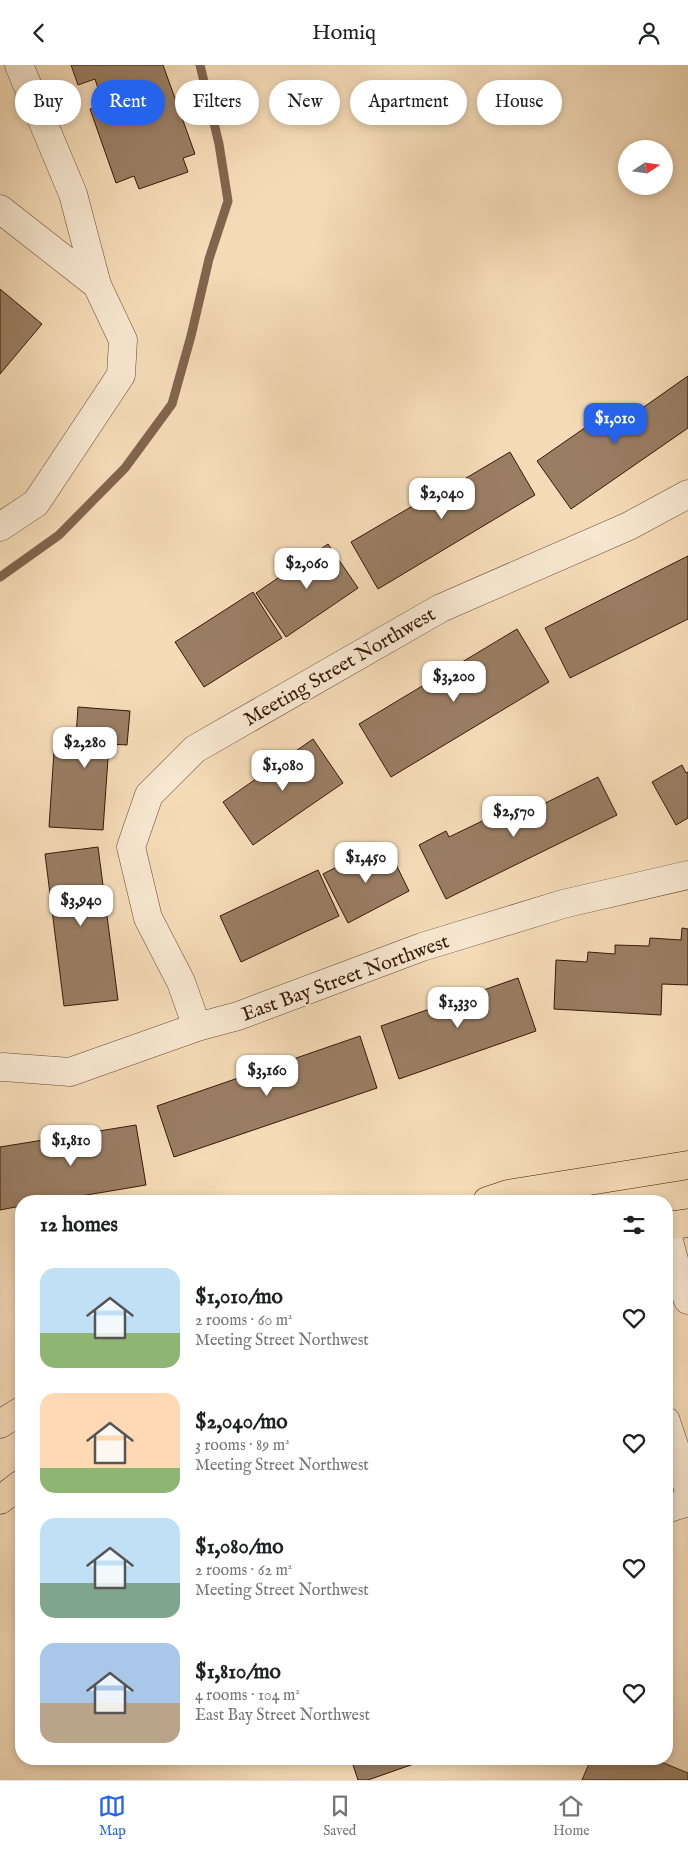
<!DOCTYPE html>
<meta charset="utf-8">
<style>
body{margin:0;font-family:"IM FELL English",serif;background:#f6f6f6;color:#202124;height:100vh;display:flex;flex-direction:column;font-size:19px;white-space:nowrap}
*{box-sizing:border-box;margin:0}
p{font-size:16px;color:#757577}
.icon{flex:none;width:28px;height:28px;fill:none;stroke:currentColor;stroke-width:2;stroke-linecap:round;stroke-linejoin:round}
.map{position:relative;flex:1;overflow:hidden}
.panel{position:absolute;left:15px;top:1130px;width:658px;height:570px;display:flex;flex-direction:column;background:#fff;border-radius:20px;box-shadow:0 2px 8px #0003}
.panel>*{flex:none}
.banner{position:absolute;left:15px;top:15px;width:659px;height:45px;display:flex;gap:10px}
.needle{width:32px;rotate:77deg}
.fabs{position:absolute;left:618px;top:75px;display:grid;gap:10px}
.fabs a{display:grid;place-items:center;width:55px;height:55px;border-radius:50%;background:#fff;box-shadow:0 2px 8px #0003;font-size:25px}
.price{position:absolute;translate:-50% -42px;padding:0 11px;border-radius:10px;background:#fff;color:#222;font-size:16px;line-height:32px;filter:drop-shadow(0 1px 2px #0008)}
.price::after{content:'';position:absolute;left:50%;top:30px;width:15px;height:11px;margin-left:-8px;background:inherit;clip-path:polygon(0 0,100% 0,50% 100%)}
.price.active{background:#2563eb;color:#fff}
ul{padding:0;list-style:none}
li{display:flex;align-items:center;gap:15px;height:125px;padding:0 25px}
li span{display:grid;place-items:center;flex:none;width:140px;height:100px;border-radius:15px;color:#555}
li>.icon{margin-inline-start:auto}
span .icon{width:60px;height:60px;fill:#fffc;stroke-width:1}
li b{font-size:21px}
h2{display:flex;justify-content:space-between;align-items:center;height:60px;padding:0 25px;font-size:21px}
.chip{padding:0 18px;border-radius:22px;background:#fff;box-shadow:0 2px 8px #0003;font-size:18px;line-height:45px}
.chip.active{background:#2563eb;color:#fff}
header{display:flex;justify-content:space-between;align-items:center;height:65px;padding:0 25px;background:#fff;font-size:22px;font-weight:600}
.dock{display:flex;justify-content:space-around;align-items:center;height:70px;border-top:1px solid #e0e0e0;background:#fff;font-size:14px;color:#757577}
.dock a{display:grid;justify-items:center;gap:2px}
.dock .active{color:#2563eb}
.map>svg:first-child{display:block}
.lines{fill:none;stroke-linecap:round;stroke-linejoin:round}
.stream{stroke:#82654e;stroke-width:9}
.building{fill:#9a7e64;stroke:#371808}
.minor-casing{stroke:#664934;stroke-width:29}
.trunk-casing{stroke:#371808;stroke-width:29}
.minor{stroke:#f8e8d1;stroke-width:28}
.trunk{stroke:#f5dcb8;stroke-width:28}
.labels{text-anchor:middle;stroke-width:4;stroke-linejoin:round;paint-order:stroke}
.street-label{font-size:20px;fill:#371808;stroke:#f8e8d1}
</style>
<header><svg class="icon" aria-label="back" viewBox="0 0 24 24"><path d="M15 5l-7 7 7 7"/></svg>Homiq<svg class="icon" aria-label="person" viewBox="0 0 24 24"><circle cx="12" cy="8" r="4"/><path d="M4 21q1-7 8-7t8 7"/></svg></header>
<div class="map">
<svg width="688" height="1715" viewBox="0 0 688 1715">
<rect width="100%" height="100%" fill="#f5dcb8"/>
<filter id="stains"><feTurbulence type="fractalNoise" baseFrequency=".004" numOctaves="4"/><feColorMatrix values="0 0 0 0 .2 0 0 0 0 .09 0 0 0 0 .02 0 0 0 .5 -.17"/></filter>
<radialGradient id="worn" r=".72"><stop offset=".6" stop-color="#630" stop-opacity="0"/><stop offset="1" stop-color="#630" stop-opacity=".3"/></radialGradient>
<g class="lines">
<path class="stream" d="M 0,512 L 59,470 L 125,403 L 172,339 L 191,271 L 209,194 L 228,136 L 219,79 L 200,0"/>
</g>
<path class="building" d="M 71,0 L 163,0 L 195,89 L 183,93 L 188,107 L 139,124 L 134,111 L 116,118 L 90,44 L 103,39 L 95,14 L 78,20 Z
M 0,224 L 42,259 L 0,309 Z
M 688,311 L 688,363 L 571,444 L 537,396 L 612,344 L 621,358 Z
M 510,387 L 535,430 L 378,524 L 351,477 L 428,432 L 429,435 Z
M 328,479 L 358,523 L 286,572 L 256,528 Z
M 688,491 L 688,554 L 570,613 L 545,563 Z
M 253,527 L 282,573 L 204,622 L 175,577 Z
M 517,564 L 549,617 L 391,712 L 359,659 Z
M 78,642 L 130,646 L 127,680 L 109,679 L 103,765 L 49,762 L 55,671 L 76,672 Z
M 313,674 L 343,718 L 253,780 L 223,737 Z
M 682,700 L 686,708 L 688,707 L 688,753 L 676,760 L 652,717 Z
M 598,712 L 617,750 L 446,834 L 419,780 L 446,766 L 449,772 L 503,746 L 509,756 Z
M 387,781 L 409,826 L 348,858 L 323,809 L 352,794 L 354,798 Z
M 98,782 L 118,935 L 64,941 L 45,789 Z
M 318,805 L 339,851 L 241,897 L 220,851 Z
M 682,863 L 688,864 L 688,920 L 662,919 L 661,950 L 554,944 L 556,895 L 587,897 L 588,887 L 615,889 L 615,880 L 649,881 L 650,873 L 681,875 Z
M 518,913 L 536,966 L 399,1014 L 381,961 Z
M 360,971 L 377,1023 L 174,1092 L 157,1041 Z
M 136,1060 L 146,1120 L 51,1136 L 21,1136 L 21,1141 L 0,1145 L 0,1082 Z
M 351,1694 L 428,1694 L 368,1715 L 358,1715 Z
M 591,1694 L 654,1694 L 688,1708 L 688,1715 L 582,1715 Z"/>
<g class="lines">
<g class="minor-casing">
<path id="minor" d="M 0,144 L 97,220
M 0,462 L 36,438 L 121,310 L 123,275 L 97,220 L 73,129 L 19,0
M 197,962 L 181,917 L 148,853 L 131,782 L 149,730 L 195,684 L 441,543 L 629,461 L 688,429
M 3,1002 L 70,1007 L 197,962 L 238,951 L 422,882 L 563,839 L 688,810
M 666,1165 L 677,1206 L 688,1235
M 666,1356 L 688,1423
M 666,1444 L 688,1437"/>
</g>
<g class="trunk-casing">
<path id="trunk" d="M 487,1136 L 508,1129 L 688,1100
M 666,1161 L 688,1158
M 0,1359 L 21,1346
M 0,1435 L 21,1419"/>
</g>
<use href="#minor" class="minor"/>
<use href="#trunk" class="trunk"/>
</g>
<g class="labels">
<g class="street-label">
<text transform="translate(339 601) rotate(-30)" y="7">Meeting Street Northwest</text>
<text transform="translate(345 912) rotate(-20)" y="7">East Bay Street Northwest</text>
</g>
</g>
<rect width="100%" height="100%" filter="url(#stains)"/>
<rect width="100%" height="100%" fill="url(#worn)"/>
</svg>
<div class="fabs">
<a><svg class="needle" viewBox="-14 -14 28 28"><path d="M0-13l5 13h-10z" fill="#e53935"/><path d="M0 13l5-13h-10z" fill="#757577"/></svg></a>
</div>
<b class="price active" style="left:615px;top:380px">$1,010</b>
<b class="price" style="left:442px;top:455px">$2,040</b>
<b class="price" style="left:307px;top:525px">$2,060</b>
<b class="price" style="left:454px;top:638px">$3,200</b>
<b class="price" style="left:85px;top:704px">$2,280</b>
<b class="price" style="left:283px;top:727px">$1,080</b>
<b class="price" style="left:514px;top:773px">$2,570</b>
<b class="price" style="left:366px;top:819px">$1,450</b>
<b class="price" style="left:81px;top:862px">$3,940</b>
<b class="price" style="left:458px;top:964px">$1,330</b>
<b class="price" style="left:267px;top:1032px">$3,160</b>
<b class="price" style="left:71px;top:1102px">$1,810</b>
<div class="banner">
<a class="chip">Buy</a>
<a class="chip active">Rent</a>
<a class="chip">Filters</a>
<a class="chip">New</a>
<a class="chip">Apartment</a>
<a class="chip">House</a>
</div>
<section class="panel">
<h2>12 homes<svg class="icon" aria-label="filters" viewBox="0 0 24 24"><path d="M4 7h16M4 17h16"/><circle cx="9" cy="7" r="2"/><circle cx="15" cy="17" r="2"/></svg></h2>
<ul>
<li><span style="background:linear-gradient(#bfe0f5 65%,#8fb573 0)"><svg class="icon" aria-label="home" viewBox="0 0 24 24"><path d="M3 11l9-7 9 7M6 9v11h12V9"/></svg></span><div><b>$1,010/mo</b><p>2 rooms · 60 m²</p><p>Meeting Street Northwest</p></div><svg class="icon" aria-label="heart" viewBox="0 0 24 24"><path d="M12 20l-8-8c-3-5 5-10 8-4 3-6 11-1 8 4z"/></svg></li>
<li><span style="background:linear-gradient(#ffd9b3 75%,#8fb573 0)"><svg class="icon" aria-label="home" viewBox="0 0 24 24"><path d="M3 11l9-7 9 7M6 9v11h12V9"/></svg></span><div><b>$2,040/mo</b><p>3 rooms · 89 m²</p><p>Meeting Street Northwest</p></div><svg class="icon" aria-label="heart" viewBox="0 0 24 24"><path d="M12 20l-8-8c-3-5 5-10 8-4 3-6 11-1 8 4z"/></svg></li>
<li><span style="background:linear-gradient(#bfe0f5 65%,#7fa58c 0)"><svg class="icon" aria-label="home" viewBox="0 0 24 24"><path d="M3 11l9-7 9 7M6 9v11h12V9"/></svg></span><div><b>$1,080/mo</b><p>2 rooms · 62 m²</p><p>Meeting Street Northwest</p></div><svg class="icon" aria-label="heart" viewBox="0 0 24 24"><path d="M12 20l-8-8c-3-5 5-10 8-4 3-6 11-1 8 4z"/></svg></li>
<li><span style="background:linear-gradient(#a9c7e8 60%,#b9a48a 0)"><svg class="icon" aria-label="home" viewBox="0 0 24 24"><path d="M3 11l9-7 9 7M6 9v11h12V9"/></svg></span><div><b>$1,810/mo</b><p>4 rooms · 104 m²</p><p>East Bay Street Northwest</p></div><svg class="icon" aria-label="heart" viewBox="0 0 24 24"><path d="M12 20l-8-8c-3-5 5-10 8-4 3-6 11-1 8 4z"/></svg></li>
</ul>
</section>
</div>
<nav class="dock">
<a class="active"><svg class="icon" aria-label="map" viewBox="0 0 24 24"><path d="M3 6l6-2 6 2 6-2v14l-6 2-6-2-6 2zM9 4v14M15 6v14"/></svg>Map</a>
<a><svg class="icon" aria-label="saved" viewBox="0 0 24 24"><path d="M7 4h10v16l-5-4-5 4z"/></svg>Saved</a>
<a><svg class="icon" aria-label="home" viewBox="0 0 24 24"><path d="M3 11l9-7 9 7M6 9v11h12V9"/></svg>Home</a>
</nav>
